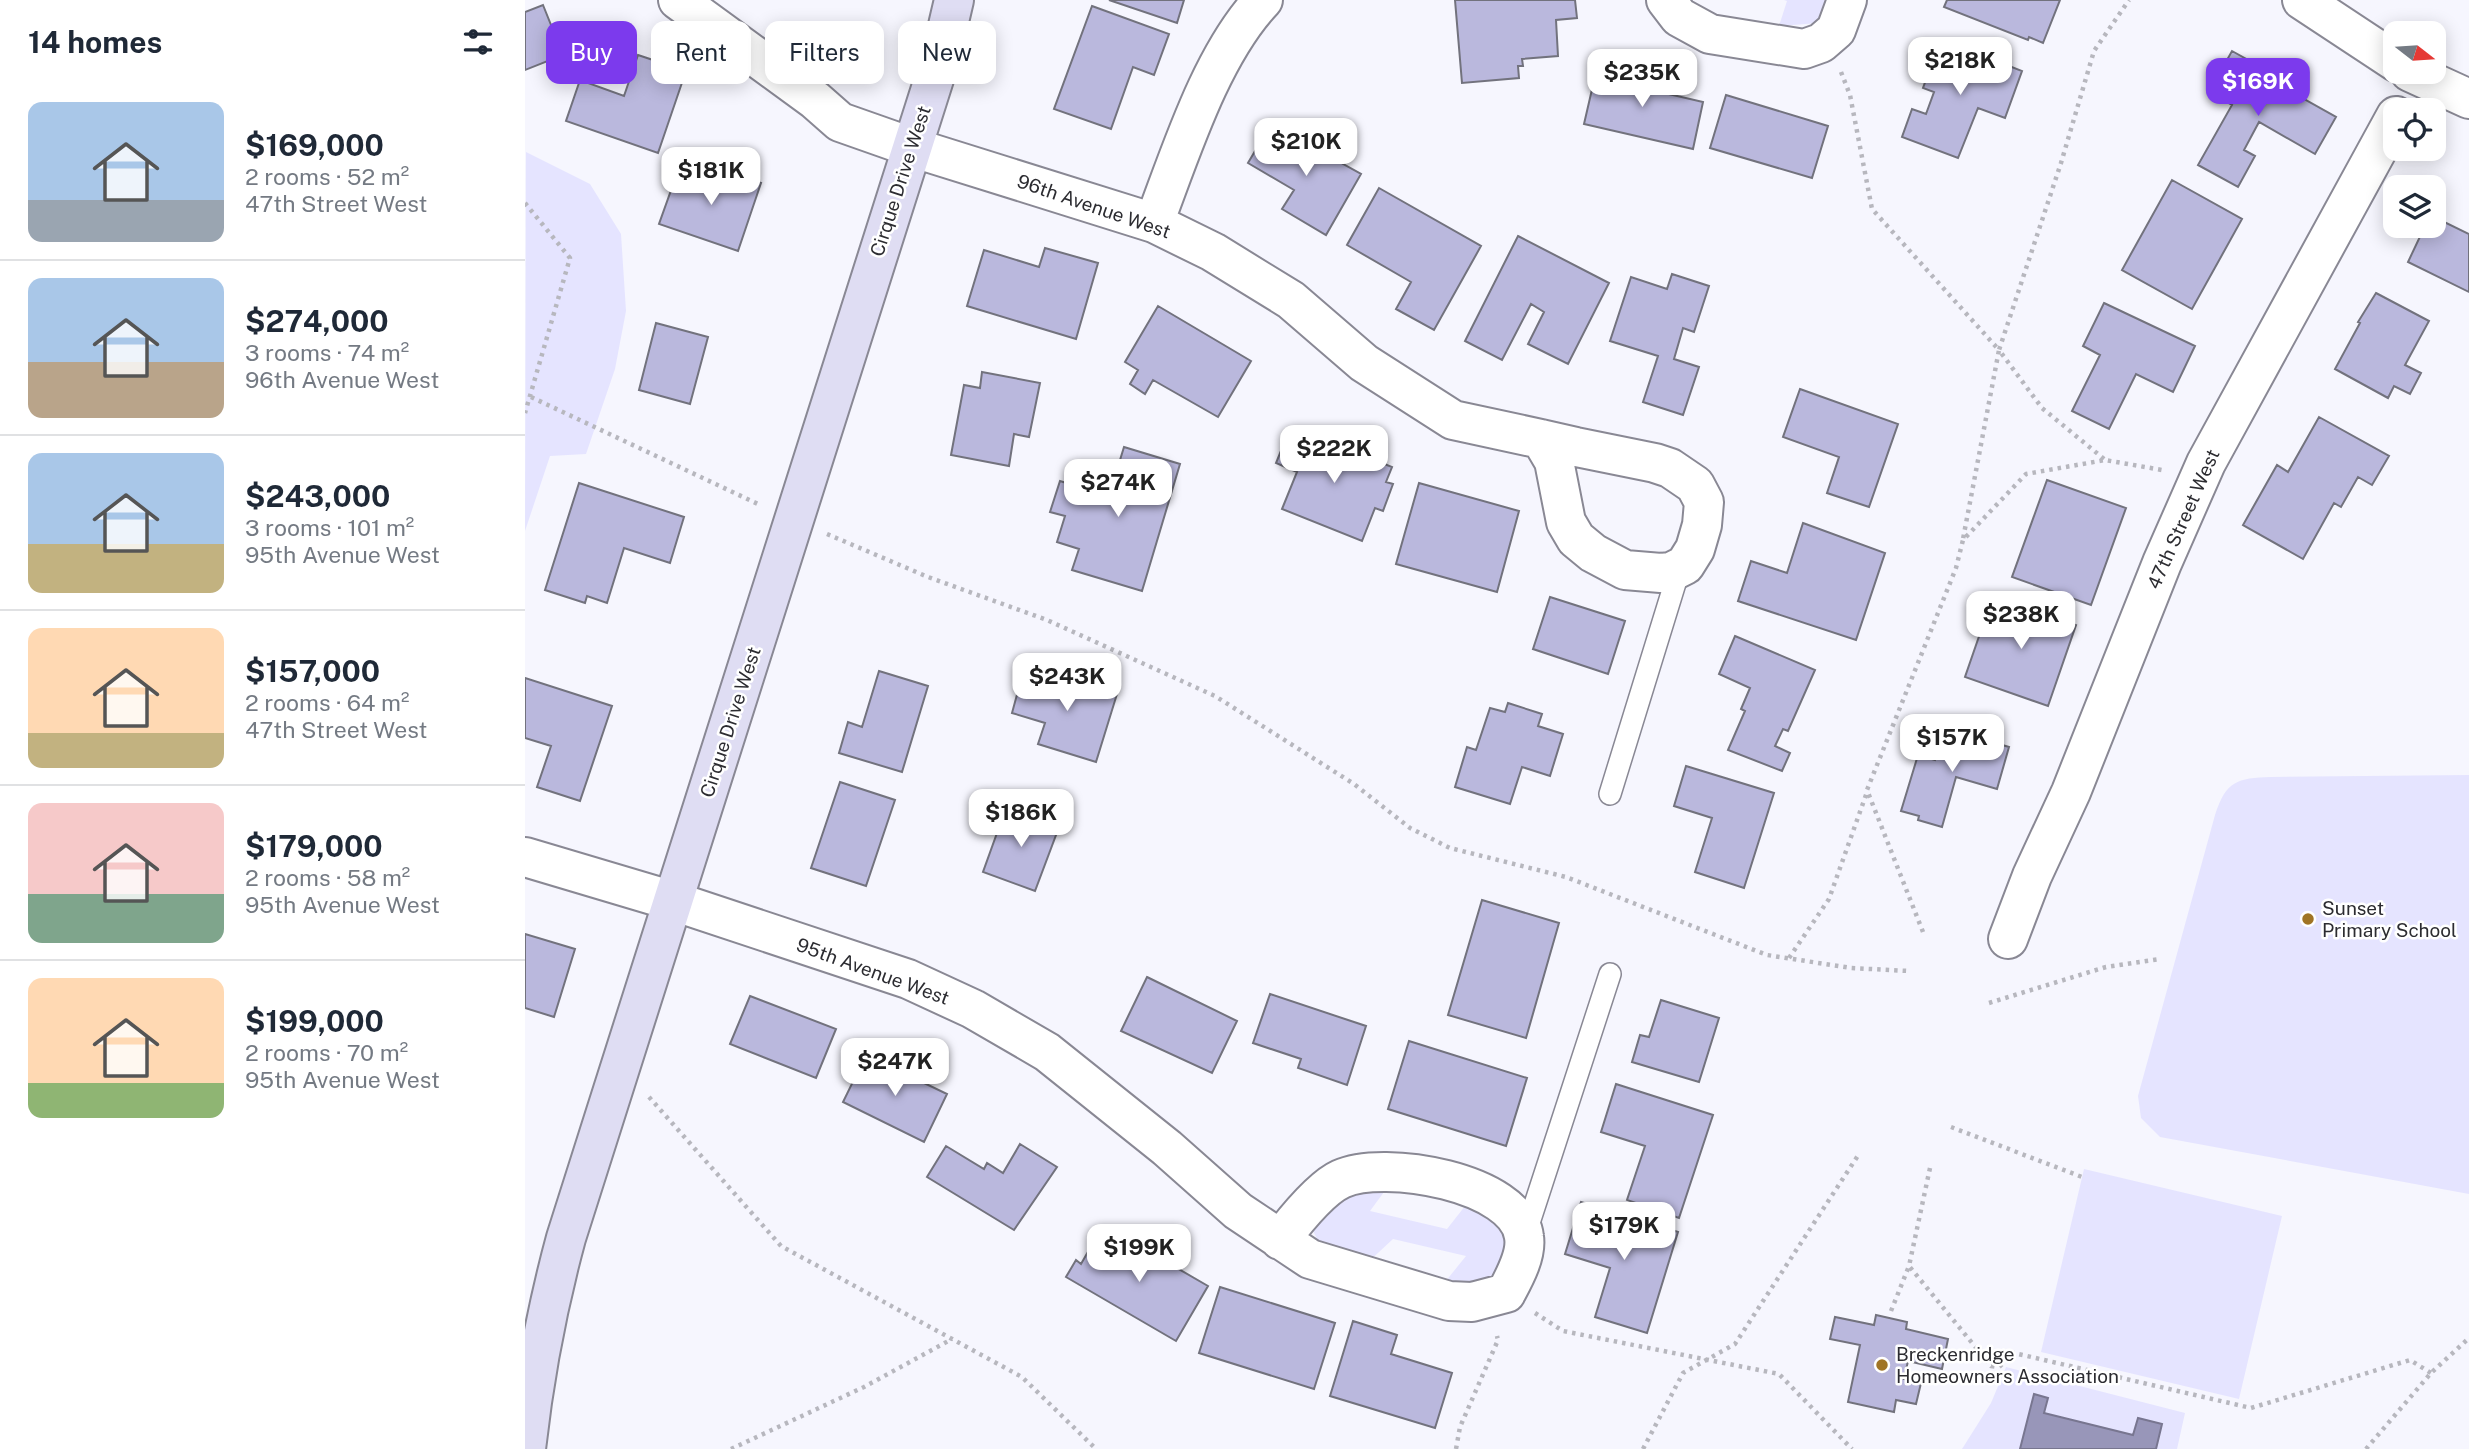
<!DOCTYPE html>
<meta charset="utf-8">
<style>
body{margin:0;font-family:"Public Sans",sans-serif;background:#f6f6f7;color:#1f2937;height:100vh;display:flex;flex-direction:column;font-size:26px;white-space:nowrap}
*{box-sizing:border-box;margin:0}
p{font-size:23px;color:#747a83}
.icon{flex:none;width:38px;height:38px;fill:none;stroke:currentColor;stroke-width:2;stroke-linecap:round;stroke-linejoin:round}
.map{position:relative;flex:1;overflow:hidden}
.sheet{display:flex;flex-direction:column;background:#fff;width:525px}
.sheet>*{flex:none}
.guide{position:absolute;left:21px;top:21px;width:665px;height:63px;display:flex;gap:14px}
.needle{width:46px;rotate:107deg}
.tools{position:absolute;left:1858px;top:21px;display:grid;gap:14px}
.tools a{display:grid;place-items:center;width:63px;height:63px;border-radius:14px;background:#fff;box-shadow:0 4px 18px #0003;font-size:35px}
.price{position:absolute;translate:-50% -60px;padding:0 16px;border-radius:14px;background:#fff;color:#222;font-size:23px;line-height:46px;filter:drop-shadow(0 2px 4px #0008)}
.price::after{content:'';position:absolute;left:50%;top:42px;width:21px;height:16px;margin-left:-10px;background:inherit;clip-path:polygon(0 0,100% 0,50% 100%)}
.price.on{background:#7c3aed;color:#fff}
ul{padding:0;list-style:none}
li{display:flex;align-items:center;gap:21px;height:175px;padding:0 28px}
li+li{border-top:2px solid #e0e1e3}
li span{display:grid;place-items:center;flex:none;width:196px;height:140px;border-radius:14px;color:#555}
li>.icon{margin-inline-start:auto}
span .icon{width:84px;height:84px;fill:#fffc;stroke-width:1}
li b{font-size:30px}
h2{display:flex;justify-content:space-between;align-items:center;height:84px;padding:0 28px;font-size:30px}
.pill{padding:0 24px;border-radius:14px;background:#fff;box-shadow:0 4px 18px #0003;font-size:24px;line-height:63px}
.pill.on{background:#7c3aed;color:#fff}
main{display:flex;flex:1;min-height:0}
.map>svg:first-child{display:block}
.green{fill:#e5e4ff}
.water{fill:#9896b9;stroke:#787690;stroke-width:2}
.building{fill:#bab8dd;stroke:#72727d;stroke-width:2}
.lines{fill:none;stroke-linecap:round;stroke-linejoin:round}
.lane-casing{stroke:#898894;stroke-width:24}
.street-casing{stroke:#898894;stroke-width:42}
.secondary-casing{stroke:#898894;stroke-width:42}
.path{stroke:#b7b7be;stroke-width:4.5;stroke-dasharray:3.5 5;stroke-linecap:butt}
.lane{stroke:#fff;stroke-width:21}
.street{stroke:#fff;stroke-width:38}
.secondary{stroke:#dfddf3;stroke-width:38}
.poi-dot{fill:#a07425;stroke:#fff;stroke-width:2.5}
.labels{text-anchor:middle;stroke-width:5;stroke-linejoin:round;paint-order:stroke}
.street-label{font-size:19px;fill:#2c2c31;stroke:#fff}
.poi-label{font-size:19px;fill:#2c2c31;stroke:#fff;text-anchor:start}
</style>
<main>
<section class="sheet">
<h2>14 homes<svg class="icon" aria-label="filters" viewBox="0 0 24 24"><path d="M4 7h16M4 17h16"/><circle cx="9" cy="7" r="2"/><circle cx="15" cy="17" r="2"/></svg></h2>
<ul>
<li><span style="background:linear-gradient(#a9c7e8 70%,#9aa5b1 0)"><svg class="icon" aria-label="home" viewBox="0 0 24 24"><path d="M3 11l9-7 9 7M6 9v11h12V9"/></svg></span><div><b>$169,000</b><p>2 rooms · 52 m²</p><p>47th Street West</p></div></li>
<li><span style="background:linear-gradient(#a9c7e8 60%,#b9a48a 0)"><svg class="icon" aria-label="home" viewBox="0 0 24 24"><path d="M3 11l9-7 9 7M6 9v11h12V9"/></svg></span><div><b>$274,000</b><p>3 rooms · 74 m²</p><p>96th Avenue West</p></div></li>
<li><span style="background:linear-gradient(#a9c7e8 65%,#c2b280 0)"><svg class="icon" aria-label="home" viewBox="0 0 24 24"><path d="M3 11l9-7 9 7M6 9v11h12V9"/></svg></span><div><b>$243,000</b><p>3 rooms · 101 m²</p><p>95th Avenue West</p></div></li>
<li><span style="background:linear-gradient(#ffd9b3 75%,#c2b280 0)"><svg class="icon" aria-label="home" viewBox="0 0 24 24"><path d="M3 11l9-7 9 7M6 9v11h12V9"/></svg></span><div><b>$157,000</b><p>2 rooms · 64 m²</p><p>47th Street West</p></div></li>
<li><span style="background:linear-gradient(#f6c9c9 65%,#7fa58c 0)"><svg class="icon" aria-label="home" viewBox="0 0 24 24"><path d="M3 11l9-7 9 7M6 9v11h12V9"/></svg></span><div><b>$179,000</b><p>2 rooms · 58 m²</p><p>95th Avenue West</p></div></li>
<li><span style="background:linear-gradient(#ffd9b3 75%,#8fb573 0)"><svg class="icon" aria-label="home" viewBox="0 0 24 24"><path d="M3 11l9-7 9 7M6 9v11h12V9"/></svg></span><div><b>$199,000</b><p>2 rooms · 70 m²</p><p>95th Avenue West</p></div></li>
</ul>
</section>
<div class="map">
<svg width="1944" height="1449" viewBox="0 0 1944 1449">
<rect width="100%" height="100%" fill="#f6f6fe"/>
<path class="green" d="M 1259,0 L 1301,0 L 1294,23 L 1254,26 L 1262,1 Z
M 1,152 L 65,184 L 96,234 L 101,311 L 90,369 L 61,454 L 25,456 L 0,531 Z
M 1944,775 L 1944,1194 L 1635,1137 L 1616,1118 L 1613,1096 L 1690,815 C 1701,781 1712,778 1746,777 Z
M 1559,1169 L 1757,1216 L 1714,1399 L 1516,1352 Z
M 870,1177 L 845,1211 L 922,1229 L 944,1201 L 985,1238 C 966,1289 969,1286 916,1287 L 941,1256 L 868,1239 L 840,1265 L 797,1248 L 788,1231 L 794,1210 L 807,1197 Z
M 1481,1367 L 1660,1413 L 1652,1449 L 1437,1449 L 1466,1403 Z"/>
<path class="water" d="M 1509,1394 L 1523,1398 L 1519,1413 L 1608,1435 L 1613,1418 L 1637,1424 L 1631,1449 L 1495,1449 Z"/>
<path class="building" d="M 584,0 L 659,0 L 652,23 Z
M 930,0 L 1050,0 L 1052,18 L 1031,20 L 1033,56 L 997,59 L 998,66 L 993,66 L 994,78 L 937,83 Z
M 1422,0 L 1535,0 L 1518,43 L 1504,37 L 1503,40 L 1419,7 Z
M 18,5 L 38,55 L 0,70 L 0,12 Z
M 567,6 L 644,34 L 629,75 L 608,67 L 586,129 L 529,109 Z
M 1416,39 L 1497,71 L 1480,118 L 1453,108 L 1433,158 L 1377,137 L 1387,109 L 1401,114 L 1409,92 L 1398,88 Z
M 1707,51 L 1732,65 L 1729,71 L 1811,117 L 1790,154 L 1734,122 L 1719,150 L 1730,156 L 1713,187 L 1673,165 L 1707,105 L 1684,92 Z
M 113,55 L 161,71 L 133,153 L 41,121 L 55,80 L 99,96 Z
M 1088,65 L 1125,74 L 1122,89 L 1178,102 L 1168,149 L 1059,124 L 1071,72 L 1085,76 Z
M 1201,95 L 1303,126 L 1287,178 L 1185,148 Z
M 746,124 L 836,174 L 801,235 L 757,209 L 769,190 L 723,163 Z
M 154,168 L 191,181 L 195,170 L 236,183 L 213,251 L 134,224 Z
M 1647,180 L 1717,219 L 1667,309 L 1597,270 Z
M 854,188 L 956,246 L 909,330 L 871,309 L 886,282 L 822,245 Z
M 1909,217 L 1944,234 L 1944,292 L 1883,262 L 1900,226 L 1909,226 Z
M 993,236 L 1084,283 L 1043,364 L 1003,344 L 1019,312 L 1006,304 L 977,360 L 940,341 Z
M 520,248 L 573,263 L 551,339 L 442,306 L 459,250 L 514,267 Z
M 1147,274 L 1184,286 L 1169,332 L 1158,328 L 1149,359 L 1174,367 L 1158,415 L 1118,402 L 1133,356 L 1085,341 L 1106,277 L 1142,289 Z
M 1851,293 L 1904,321 L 1880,365 L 1896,373 L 1885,394 L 1869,386 L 1863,398 L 1810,369 L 1835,323 L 1833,322 Z
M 1579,303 L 1670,346 L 1648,392 L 1611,374 L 1584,429 L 1547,411 L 1575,355 L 1558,346 Z
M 633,306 L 726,361 L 693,417 L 628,380 L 620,394 L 605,384 L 613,370 L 600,362 Z
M 131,323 L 183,337 L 165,404 L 114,390 Z
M 457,372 L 515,383 L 504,437 L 489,434 L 484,466 L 426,455 L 439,385 L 455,388 Z
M 1275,389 L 1373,424 L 1344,507 L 1302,493 L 1314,457 L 1258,437 Z
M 1794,417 L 1864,456 L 1847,485 L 1833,477 L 1816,507 L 1809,503 L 1778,559 L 1718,525 L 1752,465 L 1763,472 Z
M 788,435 L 867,467 L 861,482 L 868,484 L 858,511 L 850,508 L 837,541 L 757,509 L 772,472 L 751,463 L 762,436 L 784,445 Z
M 599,447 L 655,464 L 617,591 L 547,570 L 554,549 L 532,542 L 540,516 L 525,512 L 535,481 L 584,496 Z
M 1522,480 L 1601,508 L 1566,605 L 1487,577 Z
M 54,483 L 159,517 L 145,563 L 99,548 L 82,603 L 62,596 L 60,603 L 20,590 Z
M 894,483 L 994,511 L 972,592 L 871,564 Z
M 1278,523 L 1360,553 L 1331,640 L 1213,601 L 1226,561 L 1262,573 Z
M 1468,596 L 1551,625 L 1523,706 L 1440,677 Z
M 1025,597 L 1100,621 L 1083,674 L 1008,649 Z
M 1210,636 L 1290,670 L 1263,731 L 1258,729 L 1250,746 L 1265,753 L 1257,771 L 1203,750 L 1220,711 L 1216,709 L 1225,688 L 1194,674 Z
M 508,668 L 592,694 L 571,762 L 513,744 L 520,723 L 487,713 L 493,691 L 501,693 Z
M 354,671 L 403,686 L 377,772 L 314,753 L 323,722 L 337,727 Z
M 0,678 L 87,706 L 55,801 L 12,787 L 26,746 L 0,738 Z
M 983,703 L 1017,714 L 1013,726 L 1038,734 L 1025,776 L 997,767 L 985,804 L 930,787 L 942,747 L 951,750 L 965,708 L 980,712 Z
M 1419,728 L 1484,747 L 1472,789 L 1431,777 L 1417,827 L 1393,820 L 1394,816 L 1376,811 L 1393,755 L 1410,760 Z
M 1161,766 L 1249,793 L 1219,888 L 1170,872 L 1187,818 L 1149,806 Z
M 315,782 L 370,800 L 341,886 L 286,868 Z
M 481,808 L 534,827 L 510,891 L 458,872 Z
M 957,900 L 1034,923 L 1001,1038 L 923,1015 Z
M 0,934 L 50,949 L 29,1017 L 0,1008 Z
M 622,977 L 712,1021 L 687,1073 L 596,1031 Z
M 745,994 L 841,1026 L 822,1085 L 773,1068 L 776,1059 L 728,1043 Z
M 225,996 L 311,1029 L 291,1078 L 205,1044 Z
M 1136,1000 L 1194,1018 L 1174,1082 L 1107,1062 L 1115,1035 L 1124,1037 Z
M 884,1041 L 1002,1078 L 981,1146 L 863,1109 Z
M 341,1055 L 422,1094 L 399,1142 L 318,1102 Z
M 1091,1084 L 1188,1115 L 1154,1218 L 1102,1200 L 1120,1146 L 1076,1132 Z
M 495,1144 L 532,1167 L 489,1230 L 402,1177 L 421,1146 L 459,1169 L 462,1163 L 478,1173 Z
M 1056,1202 L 1153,1232 L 1122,1333 L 1070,1317 L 1085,1268 L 1040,1254 Z
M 576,1229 L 617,1253 L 619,1249 L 683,1286 L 651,1341 L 541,1277 L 551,1260 L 556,1264 Z
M 695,1287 L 810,1323 L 789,1389 L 674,1353 Z
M 1351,1315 L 1382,1322 L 1381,1329 L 1423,1339 L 1417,1369 L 1383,1361 L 1379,1379 L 1396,1383 L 1391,1404 L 1371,1400 L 1369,1412 L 1323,1402 L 1335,1345 L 1305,1339 L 1310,1317 L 1349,1325 Z
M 828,1321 L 872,1335 L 866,1354 L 927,1373 L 910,1428 L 805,1396 Z"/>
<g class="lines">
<g class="lane-casing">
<path id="lane" d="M 1085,794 L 1155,567
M 1000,1235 L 1085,974"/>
</g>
<g class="street-casing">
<path id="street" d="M 153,0 L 290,100 L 315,122 L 386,147 L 629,223 L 688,252 L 766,300 L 839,363 L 928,420 L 1016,439 L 1051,447 L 1130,463 L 1145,468 L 1170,485 L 1179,502 L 1177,525 L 1170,549 L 1160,565 L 1146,572 L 1136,573 L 1100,570 L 1068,553 L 1051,539 L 1041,522 L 1029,461 L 1016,439
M 1141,0 L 1154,17 L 1185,34 L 1279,49 L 1296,43 L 1311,30 L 1322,0
M 1777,0 L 1871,62
M 1885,72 L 1944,99
M 629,223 C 656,152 686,55 738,0
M 0,857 L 148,901 L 383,979 L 448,1009 L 522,1052 L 642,1148 L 713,1211 L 785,1259 L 924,1301 L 947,1302 L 981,1293 C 989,1278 1002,1255 999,1237 C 993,1182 858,1159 816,1179 C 796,1188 768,1223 755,1240
M 1483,939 L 1507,876 L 1546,792 L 1637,563 L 1681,463 L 1871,116"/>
</g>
<g class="secondary-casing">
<path id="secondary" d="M 1,1449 C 9,1377 22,1308 41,1238 L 415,60 L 429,0"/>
</g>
<path class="path" d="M 1316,72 L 1325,95 L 1347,209 L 1474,350 L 1438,539
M 0,203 L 45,258 L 0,413
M 6,397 L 233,504
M 1579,459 L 1517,408 L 1474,350 L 1536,163 L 1569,51 L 1604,0
M 302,534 L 403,577 L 522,620 L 690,696 L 829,784 L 885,828 L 925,848 L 1041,877 L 1242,955 L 1326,968 L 1384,971
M 1398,932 L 1342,790 L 1431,568 L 1438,540 L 1501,474 L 1580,460 L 1637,470
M 1264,958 L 1304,899 L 1342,792
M 1464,1003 L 1581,967 L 1635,959
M 124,1097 L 256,1246 L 497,1377 L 571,1449
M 1426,1127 L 1557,1177
M 1405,1168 L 1384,1266 L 1466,1366 L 1474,1367 L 1489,1353 L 1726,1408 L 1885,1360 L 1906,1373
M 1366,1311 L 1384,1266
M 1010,1313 L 1038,1331 L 1254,1374 L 1327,1449
M 206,1449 L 339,1387 L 427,1339
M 931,1449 L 935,1427 L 973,1340 L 972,1336
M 1118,1449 L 1158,1373 L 1210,1344 L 1334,1154
M 1841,1449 L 1906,1373 L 1944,1338"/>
<use href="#lane" class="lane"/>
<use href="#street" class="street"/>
<use href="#secondary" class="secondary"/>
</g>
<g class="poi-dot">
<circle cx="1783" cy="919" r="7"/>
<circle cx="1357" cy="1365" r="7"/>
</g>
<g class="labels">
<g class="street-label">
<text transform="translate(375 181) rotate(-72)" y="7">Cirque Drive West</text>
<text transform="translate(569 206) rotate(19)" y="7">96th Avenue West</text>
<text transform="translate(1658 519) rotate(-66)" y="7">47th Street West</text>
<text transform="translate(205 722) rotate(-72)" y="7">Cirque Drive West</text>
<text transform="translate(348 971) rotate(20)" y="7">95th Avenue West</text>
</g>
<g class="poi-label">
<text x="1797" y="915">Sunset<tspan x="1797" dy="22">Primary School</tspan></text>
<text x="1371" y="1361">Breckenridge<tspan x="1371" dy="22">Homeowners Association</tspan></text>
</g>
</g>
</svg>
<div class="tools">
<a><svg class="needle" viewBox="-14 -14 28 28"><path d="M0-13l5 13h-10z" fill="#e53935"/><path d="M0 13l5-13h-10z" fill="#747a83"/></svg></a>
<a><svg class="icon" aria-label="locate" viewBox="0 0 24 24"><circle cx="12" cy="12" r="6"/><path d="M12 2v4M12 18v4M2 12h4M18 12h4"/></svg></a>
<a><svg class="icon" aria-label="layers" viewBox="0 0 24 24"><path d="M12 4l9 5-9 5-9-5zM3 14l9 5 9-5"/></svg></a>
</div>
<b class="price" style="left:1435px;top:97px">$218K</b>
<b class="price" style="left:1117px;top:109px">$235K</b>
<b class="price on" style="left:1733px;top:118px">$169K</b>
<b class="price" style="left:781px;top:178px">$210K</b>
<b class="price" style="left:186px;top:207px">$181K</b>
<b class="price" style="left:809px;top:485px">$222K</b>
<b class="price" style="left:593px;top:519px">$274K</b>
<b class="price" style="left:1496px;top:651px">$238K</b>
<b class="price" style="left:542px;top:713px">$243K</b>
<b class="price" style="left:1427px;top:774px">$157K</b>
<b class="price" style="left:496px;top:849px">$186K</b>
<b class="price" style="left:370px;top:1098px">$247K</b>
<b class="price" style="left:1099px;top:1262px">$179K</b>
<b class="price" style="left:614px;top:1284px">$199K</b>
<div class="guide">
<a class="pill on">Buy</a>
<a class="pill">Rent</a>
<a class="pill">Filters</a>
<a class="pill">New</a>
</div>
</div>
</main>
